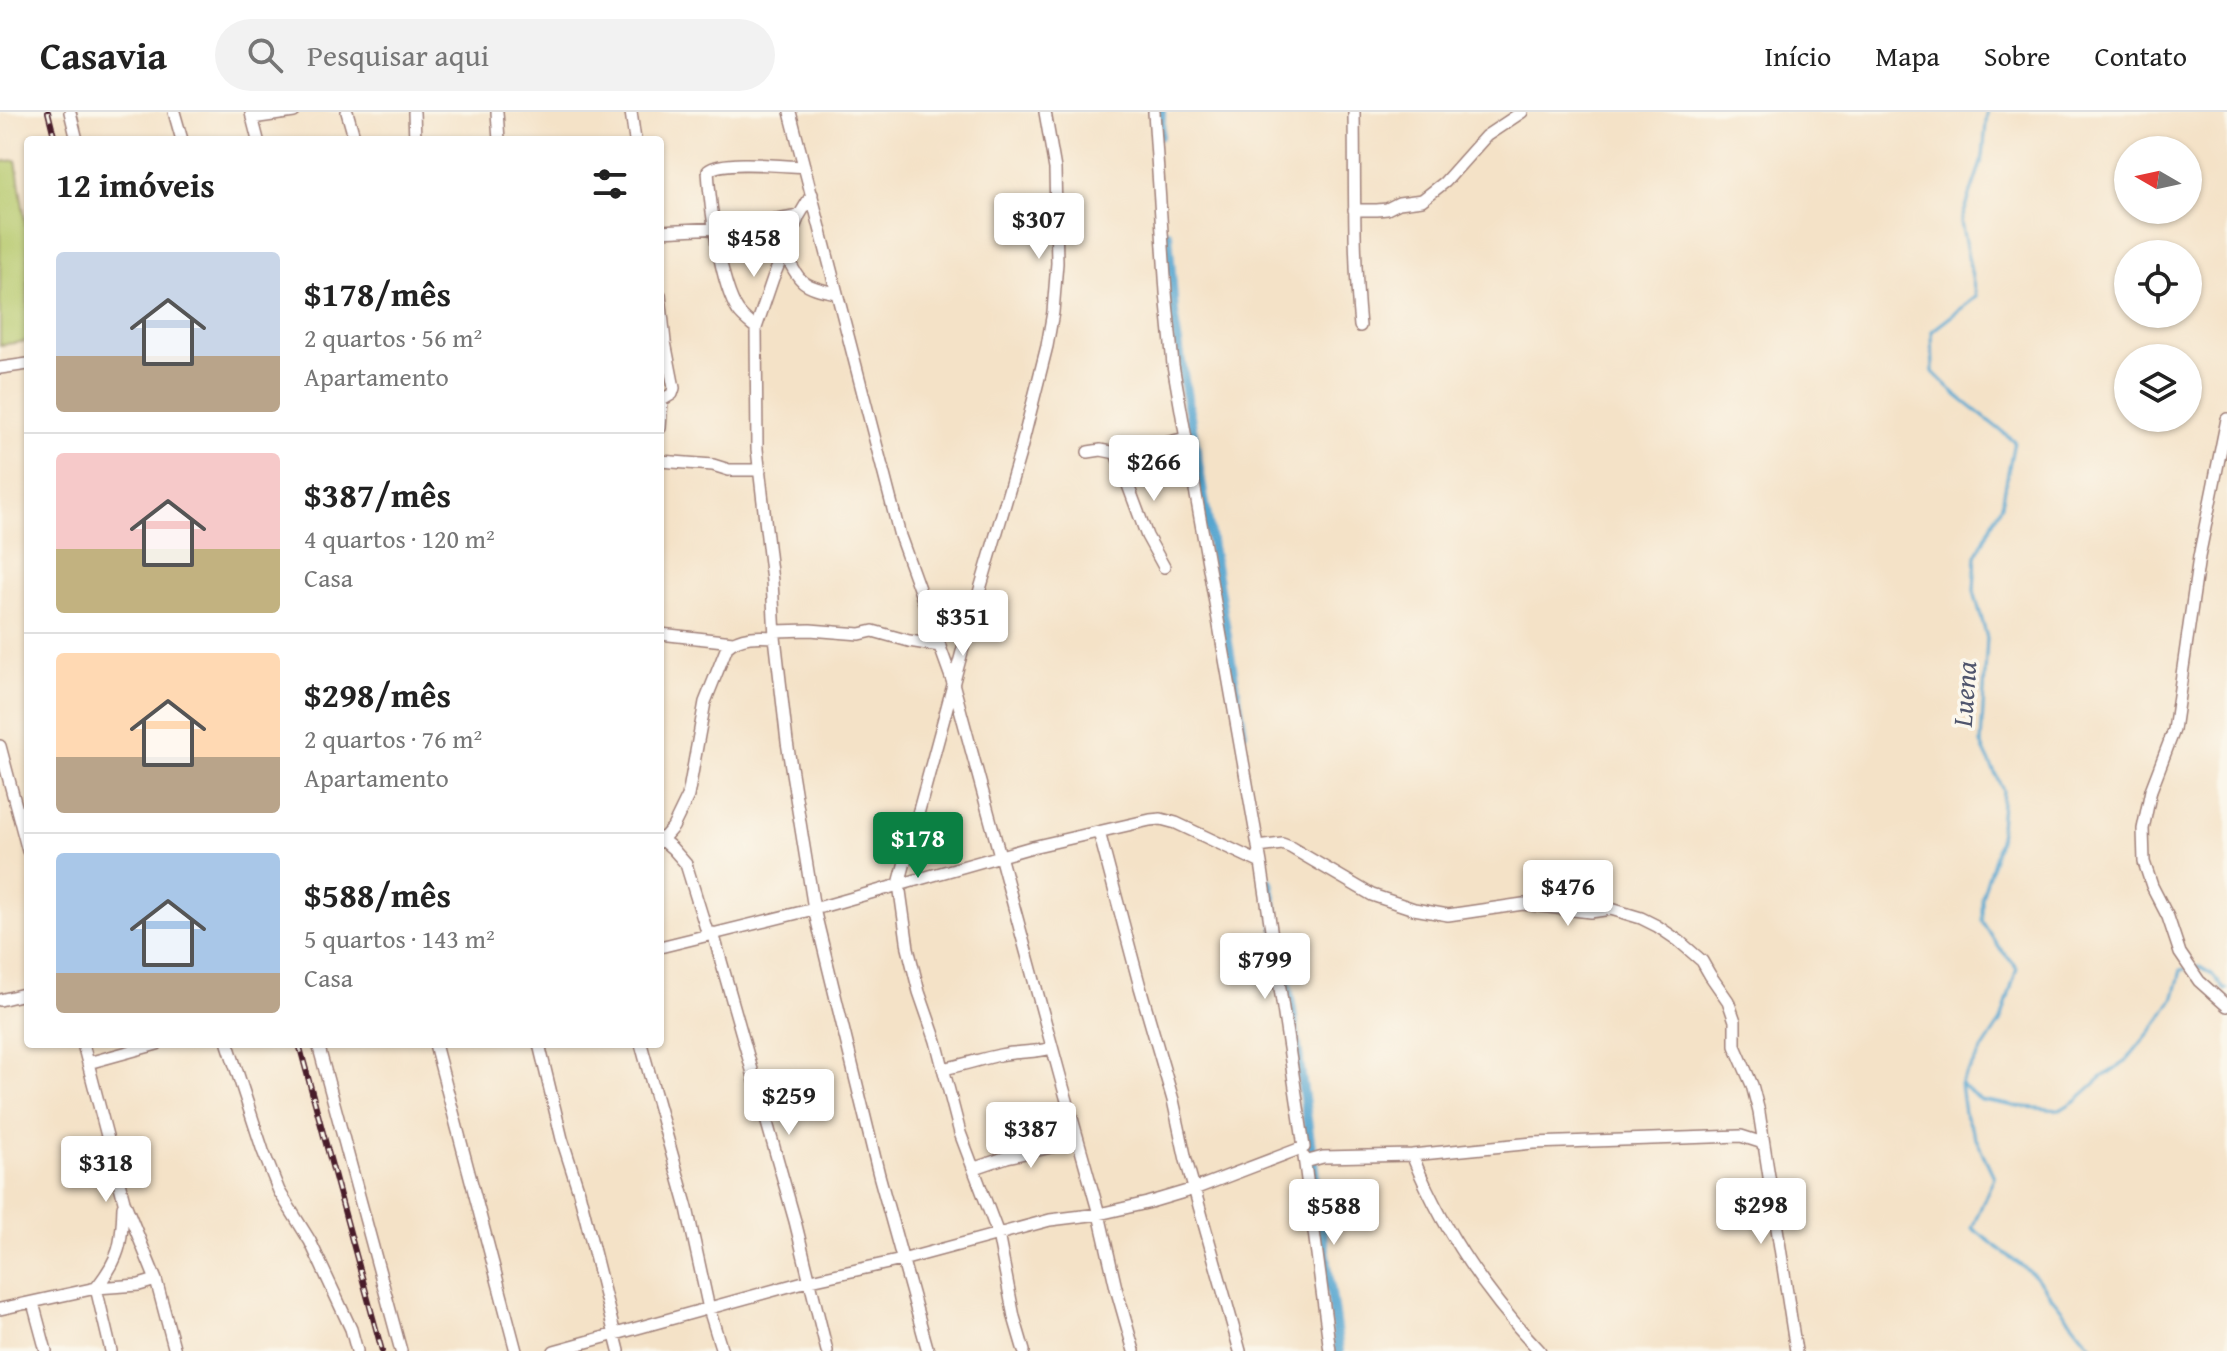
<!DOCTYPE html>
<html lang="pt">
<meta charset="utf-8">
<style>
body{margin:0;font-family:"Gentium Book Plus",serif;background:#f2f2f2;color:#222;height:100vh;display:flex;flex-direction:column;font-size:30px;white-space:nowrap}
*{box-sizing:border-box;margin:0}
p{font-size:26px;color:#767676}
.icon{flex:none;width:44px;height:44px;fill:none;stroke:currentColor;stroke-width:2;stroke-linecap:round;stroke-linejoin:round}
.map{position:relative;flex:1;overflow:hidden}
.side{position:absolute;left:24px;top:24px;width:640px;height:912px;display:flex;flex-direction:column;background:#fff;border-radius:8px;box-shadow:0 2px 6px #0004}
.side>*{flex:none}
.needle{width:52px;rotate:279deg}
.buttons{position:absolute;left:2114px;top:24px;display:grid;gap:16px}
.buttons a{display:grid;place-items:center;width:88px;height:88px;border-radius:50%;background:#fff;box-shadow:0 2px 6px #0004;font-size:40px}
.price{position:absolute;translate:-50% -68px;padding:0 18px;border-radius:8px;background:#fff;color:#222;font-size:26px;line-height:52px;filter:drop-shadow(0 2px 4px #0008)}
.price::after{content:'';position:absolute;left:50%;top:48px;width:24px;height:18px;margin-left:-12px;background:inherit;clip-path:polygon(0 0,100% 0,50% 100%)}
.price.on{background:#0b8043;color:#fff}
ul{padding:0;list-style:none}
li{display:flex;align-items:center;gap:24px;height:200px;padding:0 32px}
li+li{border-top:2px solid #e0e0e0}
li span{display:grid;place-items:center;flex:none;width:224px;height:160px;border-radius:8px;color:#555}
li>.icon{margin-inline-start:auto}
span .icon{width:96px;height:96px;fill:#fffc;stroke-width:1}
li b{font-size:34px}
h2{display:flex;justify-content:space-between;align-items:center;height:96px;padding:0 32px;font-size:34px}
header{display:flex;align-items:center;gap:48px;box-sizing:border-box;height:112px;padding:0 40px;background:#fff;border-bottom:2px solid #e0e0e0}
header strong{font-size:38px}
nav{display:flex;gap:44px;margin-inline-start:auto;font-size:28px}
.search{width:560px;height:72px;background:#f2f2f2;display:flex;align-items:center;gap:20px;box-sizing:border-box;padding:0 28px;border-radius:44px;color:#767676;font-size:30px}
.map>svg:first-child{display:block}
.green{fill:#b5c86b;stroke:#80744b;stroke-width:2}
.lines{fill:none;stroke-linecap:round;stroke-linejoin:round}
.stream{stroke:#56a6d0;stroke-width:3}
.canal{stroke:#56a6d0;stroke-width:10}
.street-casing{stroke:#9f8079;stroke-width:14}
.street{stroke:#fff;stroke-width:11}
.rail-casing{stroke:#4a1f2b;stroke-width:6}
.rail{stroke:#fbf7ec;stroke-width:3;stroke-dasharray:9;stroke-linecap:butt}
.labels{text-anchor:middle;stroke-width:7;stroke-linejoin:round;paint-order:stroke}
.water-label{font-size:28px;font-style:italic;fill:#4f556d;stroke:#fbf7ec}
</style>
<header>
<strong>Casavia</strong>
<div class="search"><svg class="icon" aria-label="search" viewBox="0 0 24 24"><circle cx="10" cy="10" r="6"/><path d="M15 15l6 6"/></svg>Pesquisar aqui</div>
<nav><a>Início</a><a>Mapa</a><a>Sobre</a><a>Contato</a></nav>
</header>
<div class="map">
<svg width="2227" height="1239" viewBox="0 0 2227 1239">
<rect width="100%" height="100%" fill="#fbf7ec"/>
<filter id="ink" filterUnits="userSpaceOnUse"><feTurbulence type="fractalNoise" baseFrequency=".0125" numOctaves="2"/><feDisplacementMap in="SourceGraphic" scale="16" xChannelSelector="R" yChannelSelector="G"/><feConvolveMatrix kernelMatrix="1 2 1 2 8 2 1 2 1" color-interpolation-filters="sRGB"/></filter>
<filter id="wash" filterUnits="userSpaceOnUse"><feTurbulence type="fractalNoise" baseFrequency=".006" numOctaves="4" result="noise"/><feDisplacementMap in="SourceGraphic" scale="32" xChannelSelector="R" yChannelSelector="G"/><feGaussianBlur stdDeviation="1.8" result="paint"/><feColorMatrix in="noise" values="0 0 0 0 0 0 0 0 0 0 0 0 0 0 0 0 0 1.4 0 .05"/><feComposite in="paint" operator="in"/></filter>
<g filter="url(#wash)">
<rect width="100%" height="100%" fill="#f4e2c7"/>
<path class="green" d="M 16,48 L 28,128 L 28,229 L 0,233 L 0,50 Z"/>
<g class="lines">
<path class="stream" d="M 1987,0 L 1983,45 L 1961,110 L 1976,185 L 1932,219 L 1933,260 L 1956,283 L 2014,329 L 2002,392 L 1976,444 L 1974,479 L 1987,526 L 1981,632 L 2003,678 L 1999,729 L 1982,785 L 1982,809 L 1997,833 L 2017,856 L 2001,909 L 1960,972 L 1964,1001 L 1994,1065 L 1972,1116 L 2035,1164 L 2095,1239
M 2196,855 L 2200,855 L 2212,862 L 2225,878 L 2227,877
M 1960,972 L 1981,988 L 2014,994 L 2060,998 L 2078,987 L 2101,966 L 2126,949 L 2161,906 L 2174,885 L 2181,858 L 2185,857"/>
<path class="canal" d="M 1160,23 L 1161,0
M 1168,122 L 1175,214 L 1243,620
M 1269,770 L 1292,899 L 1339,1239"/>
</g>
</g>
<g filter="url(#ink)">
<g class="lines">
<g class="street-casing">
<path id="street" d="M 70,0 L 77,28
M 174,0 L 182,28
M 347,0 L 355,28
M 414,0 L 415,28
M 497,0 L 499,28
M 631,0 L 635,28
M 790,0 L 900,424 L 953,571 L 1060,964 L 1099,1102 L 1116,1176 L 1134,1239
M 1354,0 C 1355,72 1353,142 1360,214
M 251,1 L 258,28
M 252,6 L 294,0
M 812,82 L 799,104 L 773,166 L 756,216 L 757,337 L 772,469 L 775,525 L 787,630 L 814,797 L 879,1063 L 928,1239
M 1354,98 L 1377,98 L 1387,97 L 1399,91 L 1422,88 L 1445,70 L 1486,24 L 1522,0
M 660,119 L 738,115 L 799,104
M 784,139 C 800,171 801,174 836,181
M 660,183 L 665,230 L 674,276 L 672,282 L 662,288 L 660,316
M 756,216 C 750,211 743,206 738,199 C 720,172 710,93 708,59 C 722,47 783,54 804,55
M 0,256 L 28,252
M 2227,307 L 2199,445 L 2174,618 L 2151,678 L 2143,717 L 2144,750 L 2152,774 L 2168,805 L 2180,841 L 2199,869 L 2227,894
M 1088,340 L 1101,338 L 1116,341 L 1127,335 L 1156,333 L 1186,326
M 1116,341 L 1147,424 L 1164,455
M 660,349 L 713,353 L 729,358 L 760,358
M 775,519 L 810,518 L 860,522 L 873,519 L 909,529 L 940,534
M 660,522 L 733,530
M 0,634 L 28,739
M 1099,720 L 1140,875 L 1173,988 L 1186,1048 L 1240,1239
M 660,726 L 672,736 L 686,752 L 708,823
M 660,730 L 673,715 L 688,684 L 705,590 L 727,535 C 740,523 759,524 775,525
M 1258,735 L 1282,732 L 1290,735 L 1372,783 L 1414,797 L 1448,803 L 1523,792 L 1590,800 L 1611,797 L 1641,806 L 1657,814 L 1679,829 L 1702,849 L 1710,863 L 1728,889 L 1735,909 L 1735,934 L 1752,973 L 1759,1000 L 1796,1239
M 713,821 L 795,1109 L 827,1239
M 660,835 L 814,797 L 1032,735 L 1150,708 L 1161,707 L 1176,711 L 1261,751
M 0,888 L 28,881
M 83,932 L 124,1089 L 156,1168 L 175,1239
M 228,932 L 263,1039 L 279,1079 L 310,1129 L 351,1217 L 357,1239
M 318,932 L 401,1239
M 435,932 L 516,1239
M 539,932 L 562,1027 L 579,1080 L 619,1239
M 641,932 L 687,1096 L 709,1197 L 722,1239
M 88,951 L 157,932
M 943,957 C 963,953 981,947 1000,943 C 1018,939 1035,941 1052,936
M 1412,1043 C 1441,1115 1486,1182 1540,1239
M 1304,1045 L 1330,1239
M 1305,1050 L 1323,1045 L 1412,1043 L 1533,1031 L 1741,1024 L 1760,1030 L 1764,1034
M 975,1056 L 1007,1045 L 1078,1029
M 33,1191 L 46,1239
M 0,1197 L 96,1176 C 120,1146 122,1132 123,1094
M 111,1239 L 96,1176 L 139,1173 L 156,1168
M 554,1239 L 811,1168 L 902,1148 L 1050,1108 L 1099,1102 L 1147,1091 L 1194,1077 L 1304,1035 L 1261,751 L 1173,253 L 1166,180 L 1154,0
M 1024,1239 L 1014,1205 L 998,1122 L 960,1021 L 936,929 L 919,880 L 908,836 L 899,772 L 966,525 L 1020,341 L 1047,234 L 1053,200 L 1057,151 L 1055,57 L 1045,0"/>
</g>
<use href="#street" class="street"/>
<g class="rail-casing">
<path id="rail" d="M 48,0 L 55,28
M 299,932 L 382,1239"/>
</g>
<use href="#rail" class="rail"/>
</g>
</g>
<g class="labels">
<g class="water-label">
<text transform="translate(1964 582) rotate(-86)" y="10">Luena</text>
</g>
</g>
</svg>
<div class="buttons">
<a><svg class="needle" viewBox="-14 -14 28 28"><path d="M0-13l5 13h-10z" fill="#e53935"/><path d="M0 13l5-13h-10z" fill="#767676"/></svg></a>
<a><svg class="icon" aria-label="locate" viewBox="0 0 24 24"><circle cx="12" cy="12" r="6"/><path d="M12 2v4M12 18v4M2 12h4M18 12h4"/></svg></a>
<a><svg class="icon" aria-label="layers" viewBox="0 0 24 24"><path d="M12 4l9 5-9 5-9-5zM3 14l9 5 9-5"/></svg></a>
</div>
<b class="price" style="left:1039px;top:149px">$307</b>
<b class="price" style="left:754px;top:167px">$458</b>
<b class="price" style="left:1154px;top:391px">$266</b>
<b class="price" style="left:963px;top:546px">$351</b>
<b class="price on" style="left:918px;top:768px">$178</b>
<b class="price" style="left:1568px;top:816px">$476</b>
<b class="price" style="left:1265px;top:889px">$799</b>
<b class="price" style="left:789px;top:1025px">$259</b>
<b class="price" style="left:1031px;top:1058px">$387</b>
<b class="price" style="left:106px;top:1092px">$318</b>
<b class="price" style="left:1761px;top:1134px">$298</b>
<b class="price" style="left:1334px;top:1135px">$588</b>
<section class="side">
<h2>12 imóveis<svg class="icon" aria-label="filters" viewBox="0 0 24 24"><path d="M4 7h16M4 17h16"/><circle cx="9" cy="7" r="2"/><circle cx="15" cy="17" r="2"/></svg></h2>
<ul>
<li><span style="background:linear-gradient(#c9d6e8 65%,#b9a48a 0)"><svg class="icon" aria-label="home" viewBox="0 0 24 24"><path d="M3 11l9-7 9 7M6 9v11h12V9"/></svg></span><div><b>$178/mês</b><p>2 quartos · 56 m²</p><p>Apartamento</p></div></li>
<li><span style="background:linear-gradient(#f6c9c9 60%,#c2b280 0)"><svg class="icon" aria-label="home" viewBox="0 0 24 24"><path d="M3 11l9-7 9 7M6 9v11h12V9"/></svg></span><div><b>$387/mês</b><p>4 quartos · 120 m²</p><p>Casa</p></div></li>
<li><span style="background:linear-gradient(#ffd9b3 65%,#b9a48a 0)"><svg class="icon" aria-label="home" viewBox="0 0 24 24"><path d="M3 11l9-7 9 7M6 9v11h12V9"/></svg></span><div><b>$298/mês</b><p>2 quartos · 76 m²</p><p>Apartamento</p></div></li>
<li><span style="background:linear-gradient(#a9c7e8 75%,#b9a48a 0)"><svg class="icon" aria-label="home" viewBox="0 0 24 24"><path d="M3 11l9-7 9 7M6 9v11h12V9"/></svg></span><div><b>$588/mês</b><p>5 quartos · 143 m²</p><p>Casa</p></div></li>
</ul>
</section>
</div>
